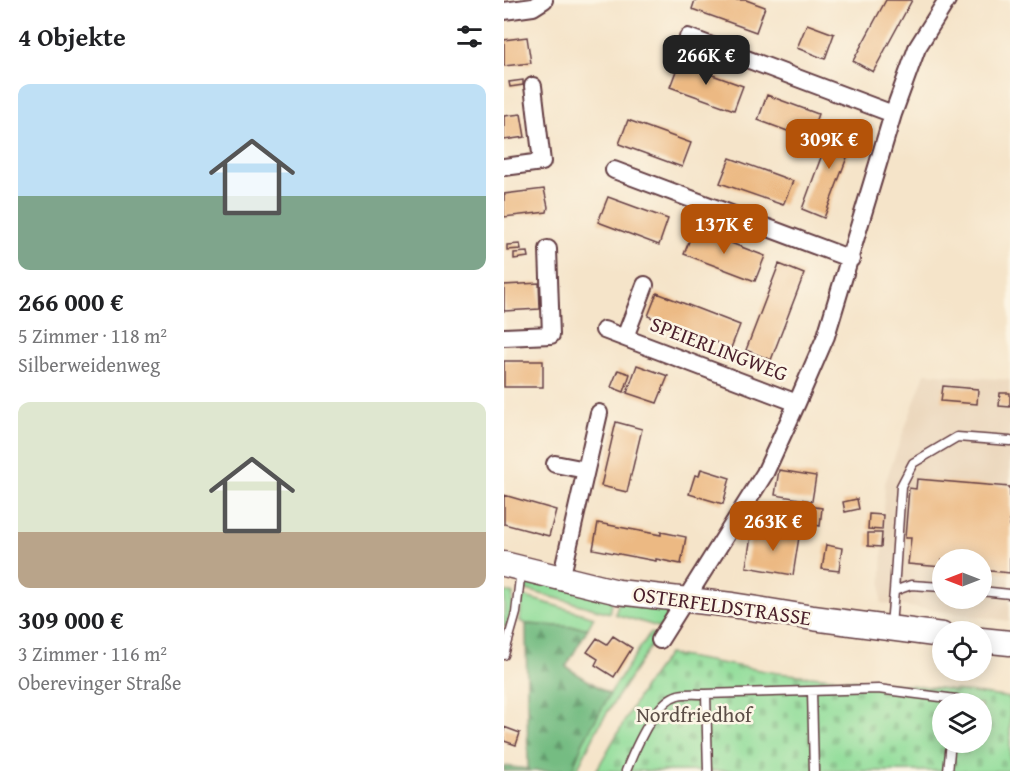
<!DOCTYPE html>
<html lang="de">
<meta charset="utf-8">
<style>
body{margin:0;font-family:"Gentium Book Plus",serif;background:#f6f6f6;color:#202124;height:100vh;display:flex;flex-direction:column;font-size:22px;white-space:nowrap}
*{box-sizing:border-box;margin:0}
p{font-size:20px;color:#757577}
.icon{flex:none;width:33px;height:33px;fill:none;stroke:currentColor;stroke-width:2;stroke-linecap:round;stroke-linejoin:round}
.map{position:relative;flex:1;overflow:hidden}
.drawer{display:flex;flex-direction:column;background:#fff;width:504px}
.drawer>*{flex:none}
.needle{width:39px;rotate:270deg}
.controls{position:absolute;left:428px;top:549px;display:grid;gap:12px}
.controls a{display:grid;place-items:center;width:60px;height:60px;border-radius:50%;background:#fff;box-shadow:0 3px 15px #0003;font-size:30px}
.price{position:absolute;translate:-50% -51px;padding:0 14px;border-radius:12px;background:#b45309;color:#fff;font-size:20px;line-height:39px;filter:drop-shadow(0 2px 3px #0008)}
.price::after{content:'';position:absolute;left:50%;top:36px;width:18px;height:14px;margin-left:-9px;background:inherit;clip-path:polygon(0 0,100% 0,50% 100%)}
.price.selected{background:#222;color:#fff}
ul{padding:0;list-style:none}
li{display:grid;align-content:center;gap:12px;height:318px;padding:0 18px}
li span{display:grid;place-items:center;height:186px;border-radius:12px;color:#555}
li>.icon{margin-inline-start:auto}
span .icon{width:108px;height:108px;fill:#fffc;stroke-width:1}
li b{font-size:26px}
h2{display:flex;justify-content:space-between;align-items:center;height:72px;padding:0 18px;font-size:26px}
main{display:flex;flex:1;min-height:0}
.map>svg:first-child{display:block}
.built{fill:#e9d3b7;fill-rule:evenodd}
.grass{fill:#91dd9a;stroke:#6e7e62;stroke-width:1.5}
.forest{fill:url(#forest-firs);stroke:#5f6e56;stroke-width:1.5}
.cemetery{fill:url(#cemetery-stones);stroke:#6e7e62;stroke-width:1.5;fill-rule:evenodd}
.building{fill:#ecb983}
.lines{fill:none;stroke-linecap:round;stroke-linejoin:round}
.lane-casing{stroke:#643d43;stroke-width:11}
.street-casing{stroke:#643d43;stroke-width:20}
.secondary-casing{stroke:#643d43;stroke-width:27}
.lane{stroke:#fff;stroke-width:8}
.street{stroke:#fff;stroke-width:16}
.secondary{stroke:#fff;stroke-width:24}
.labels{text-anchor:middle;stroke-width:5;stroke-linejoin:round;paint-order:stroke}
.street-label{font-size:21px;fill:#4a1f2b;stroke:#fcf5e5}
.park-label{font-size:21px;fill:#5c4e47;stroke:#fcf5e5}
</style>
<main>
<section class="drawer">
<h2>4 Objekte<svg class="icon" aria-label="filters" viewBox="0 0 24 24"><path d="M4 7h16M4 17h16"/><circle cx="9" cy="7" r="2"/><circle cx="15" cy="17" r="2"/></svg></h2>
<ul>
<li><span style="background:linear-gradient(#bfe0f5 60%,#7fa58c 0)"><svg class="icon" aria-label="home" viewBox="0 0 24 24"><path d="M3 11l9-7 9 7M6 9v11h12V9"/></svg></span><div><b>266 000 €</b><p>5 Zimmer · 118 m²</p><p>Silberweidenweg</p></div></li>
<li><span style="background:linear-gradient(#dfe7d0 70%,#b9a48a 0)"><svg class="icon" aria-label="home" viewBox="0 0 24 24"><path d="M3 11l9-7 9 7M6 9v11h12V9"/></svg></span><div><b>309 000 €</b><p>3 Zimmer · 116 m²</p><p>Oberevinger Straße</p></div></li>
</ul>
</section>
<div class="map">
<svg width="506" height="771" viewBox="0 0 506 771">
<defs>
<pattern id="forest-firs" width="22" height="20" patternUnits="userSpaceOnUse" patternTransform="scale(1.5)"><rect width="22" height="20" fill="#74bc82"/><path d="M5 1l3.5 6h-7zM16 11l3.5 6h-7z" fill="#61986b"/></pattern>
<pattern id="cemetery-stones" width="16" height="16" patternUnits="userSpaceOnUse" patternTransform="scale(1.5)"><rect width="16" height="16" fill="#91dd9a"/><path d="M2 7V4a2 2 0 0 1 4 0v3zM10 15v-3a2 2 0 0 1 4 0v3z" fill="#7fbd85"/></pattern>
</defs>
<rect width="100%" height="100%" fill="#fcf5e5"/>
<filter id="ink" filterUnits="userSpaceOnUse"><feTurbulence type="fractalNoise" baseFrequency=".0167" numOctaves="2"/><feDisplacementMap in="SourceGraphic" scale="12" xChannelSelector="R" yChannelSelector="G"/><feConvolveMatrix kernelMatrix="1 2 1 2 8 2 1 2 1" color-interpolation-filters="sRGB"/></filter>
<filter id="wash" filterUnits="userSpaceOnUse"><feTurbulence type="fractalNoise" baseFrequency=".008" numOctaves="4" result="noise"/><feDisplacementMap in="SourceGraphic" scale="24" xChannelSelector="R" yChannelSelector="G"/><feGaussianBlur stdDeviation="1.35" result="paint"/><feColorMatrix in="noise" values="0 0 0 0 0 0 0 0 0 0 0 0 0 0 0 0 0 1.4 0 .05"/><feComposite in="paint" operator="in"/></filter>
<g filter="url(#wash)">
<rect width="100%" height="100%" fill="#f5e4c9"/>
<path class="built" d="M 421,373 L 506,380 L 506,621 L 377,603 L 381,483 ZM 438,560 L 477,560 L 477,598 L 438,598 Z"/>
<path class="grass" d="M 24,579 L 109,598 L 106,613 L 19,589 Z
M 0,591 L 9,594 L 7,613 L 3,627 L 0,626 Z
M 18,596 L 90,617 L 84,628 L 22,624 L 16,621 Z
M 115,600 L 163,609 L 165,613 L 158,628 L 111,614 Z
M 146,633 L 154,635 L 97,722 L 72,771 L 68,771 C 83,721 118,676 146,633 Z"/>
<path class="forest" d="M 22,624 L 84,628 L 62,667 L 106,694 L 79,742 L 68,771 L 0,771 L 0,766 L 24,769 Z"/>
<path class="cemetery" d="M 164,654 L 273,673 L 436,688 L 506,698 L 506,771 L 92,771 L 140,687 ZM 438,704 L 477,704 L 477,742 L 438,742 Z"/>
<g id="blocks">
<path class="building" d="M 191,0 L 242,0 L 261,7 L 252,32 L 188,9 Z
M 382,0 L 408,0 L 369,72 L 349,61 Z
M 303,24 L 330,34 L 321,59 L 293,48 Z
M 23,37 L 27,63 L 0,66 L 0,40 Z
M 175,63 L 239,86 L 230,110 L 166,87 Z
M 19,80 L 19,85 L 6,87 L 5,82 Z
M 263,95 L 314,114 L 305,139 L 254,120 Z
M 17,114 L 21,137 L 0,140 L 0,116 Z
M 124,120 L 187,143 L 178,167 L 115,144 Z
M 330,122 L 353,131 L 320,218 L 298,209 Z
M 226,158 L 289,181 L 279,205 L 216,183 Z
M 40,189 L 44,207 L 43,212 L 0,217 L 0,194 Z
M 104,197 L 164,219 L 155,245 L 94,222 Z
M 190,229 L 261,256 L 251,281 L 180,254 Z
M 16,244 L 17,249 L 3,250 L 3,245 Z
M 23,252 L 24,257 L 10,259 L 10,253 Z
M 275,264 L 300,274 L 267,360 L 242,350 Z
M 35,283 L 36,309 L 0,311 L 0,285 Z
M 153,293 L 236,325 L 227,348 L 144,316 Z
M 0,361 L 39,361 L 39,387 L 0,387 Z
M 133,365 L 164,376 L 153,403 L 123,393 Z
M 114,370 L 126,374 L 120,392 L 107,387 Z
M 439,386 L 474,389 L 473,404 L 437,401 Z
M 496,393 L 506,393 L 506,407 L 495,406 Z
M 112,422 L 138,429 L 123,492 L 97,486 Z
M 197,469 L 226,478 L 219,504 L 185,494 L 191,475 L 195,476 Z
M 275,470 L 312,476 L 308,501 L 271,495 Z
M 413,479 L 506,487 L 506,573 L 477,570 L 477,560 L 438,560 L 438,567 L 404,564 L 407,538 L 401,538 L 405,488 L 412,489 Z
M 0,495 L 52,510 L 45,536 L 0,524 Z
M 353,499 L 355,509 L 341,512 L 339,502 Z
M 305,506 L 318,508 L 316,526 L 302,523 Z
M 273,514 L 287,516 L 285,528 L 271,526 Z
M 365,514 L 379,515 L 378,530 L 364,529 Z
M 94,523 L 157,535 L 157,532 L 182,537 L 177,564 L 152,559 L 152,561 L 89,549 Z
M 248,530 L 295,537 L 289,575 L 242,567 Z
M 364,533 L 378,533 L 377,547 L 364,546 Z
M 322,545 L 338,548 L 335,571 L 318,569 Z
M 109,636 L 128,648 L 110,677 L 91,665 L 94,659 L 83,652 L 93,638 L 103,644 Z
M 0,727 L 16,733 L 12,745 L 0,741 Z"/>
</g>
</g>
<g filter="url(#ink)">
<use href="#blocks" fill-opacity="0" stroke="#643d43" stroke-width="1.5"/>
<g class="lines">
<g class="lane-casing">
<path id="lane" d="M 390,591 L 397,486 L 409,463 L 453,437 L 506,441
M 477,591 L 506,594
M 387,625 L 390,591 L 407,585 L 438,587
M 0,655 L 12,613 L 17,569
M 308,691 L 310,771
M 122,771 C 130,751 151,701 174,695 C 183,693 193,694 202,694
M 204,771 L 202,694 L 374,689 L 452,699 L 452,704
M 444,771 L 447,742"/>
</g>
<g class="street-casing">
<path id="street" d="M 0,11 L 29,7 L 40,0
M 184,37 L 389,114
M 0,167 L 38,162 L 29,86
M 110,170 L 347,259
M 100,330 L 293,403
M 0,337 L 47,335 L 44,249
M 121,337 L 141,285
M 51,464 L 82,470
M 57,579 L 95,413
M 156,640 L 261,473 L 293,403 L 322,336 L 389,114 L 413,48 L 443,0"/>
</g>
<g class="secondary-casing">
<path id="secondary" d="M 0,564 L 114,592 L 228,605 L 309,618 L 438,635
M 477,640 L 506,643"/>
</g>
<use href="#lane" class="lane"/>
<use href="#street" class="street"/>
<use href="#secondary" class="secondary"/>
</g>
</g>
<g class="labels">
<g class="street-label">
<text transform="translate(215 349) rotate(21)" y="7">SPEIERLINGWEG</text>
<text transform="translate(218 606) rotate(8)" y="7">OSTERFELDSTRASSE</text>
</g>
<g class="park-label">
<text x="190" y="722">Nordfriedhof</text>
</g>
</g>
</svg>
<div class="controls">
<a><svg class="needle" viewBox="-14 -14 28 28"><path d="M0-13l5 13h-10z" fill="#e53935"/><path d="M0 13l5-13h-10z" fill="#757577"/></svg></a>
<a><svg class="icon" aria-label="locate" viewBox="0 0 24 24"><circle cx="12" cy="12" r="6"/><path d="M12 2v4M12 18v4M2 12h4M18 12h4"/></svg></a>
<a><svg class="icon" aria-label="layers" viewBox="0 0 24 24"><path d="M12 4l9 5-9 5-9-5zM3 14l9 5 9-5"/></svg></a>
</div>
<b class="price selected" style="left:202px;top:86px">266K €</b>
<b class="price" style="left:325px;top:170px">309K €</b>
<b class="price" style="left:220px;top:255px">137K €</b>
<b class="price" style="left:269px;top:552px">263K €</b>
</div>
</main>
